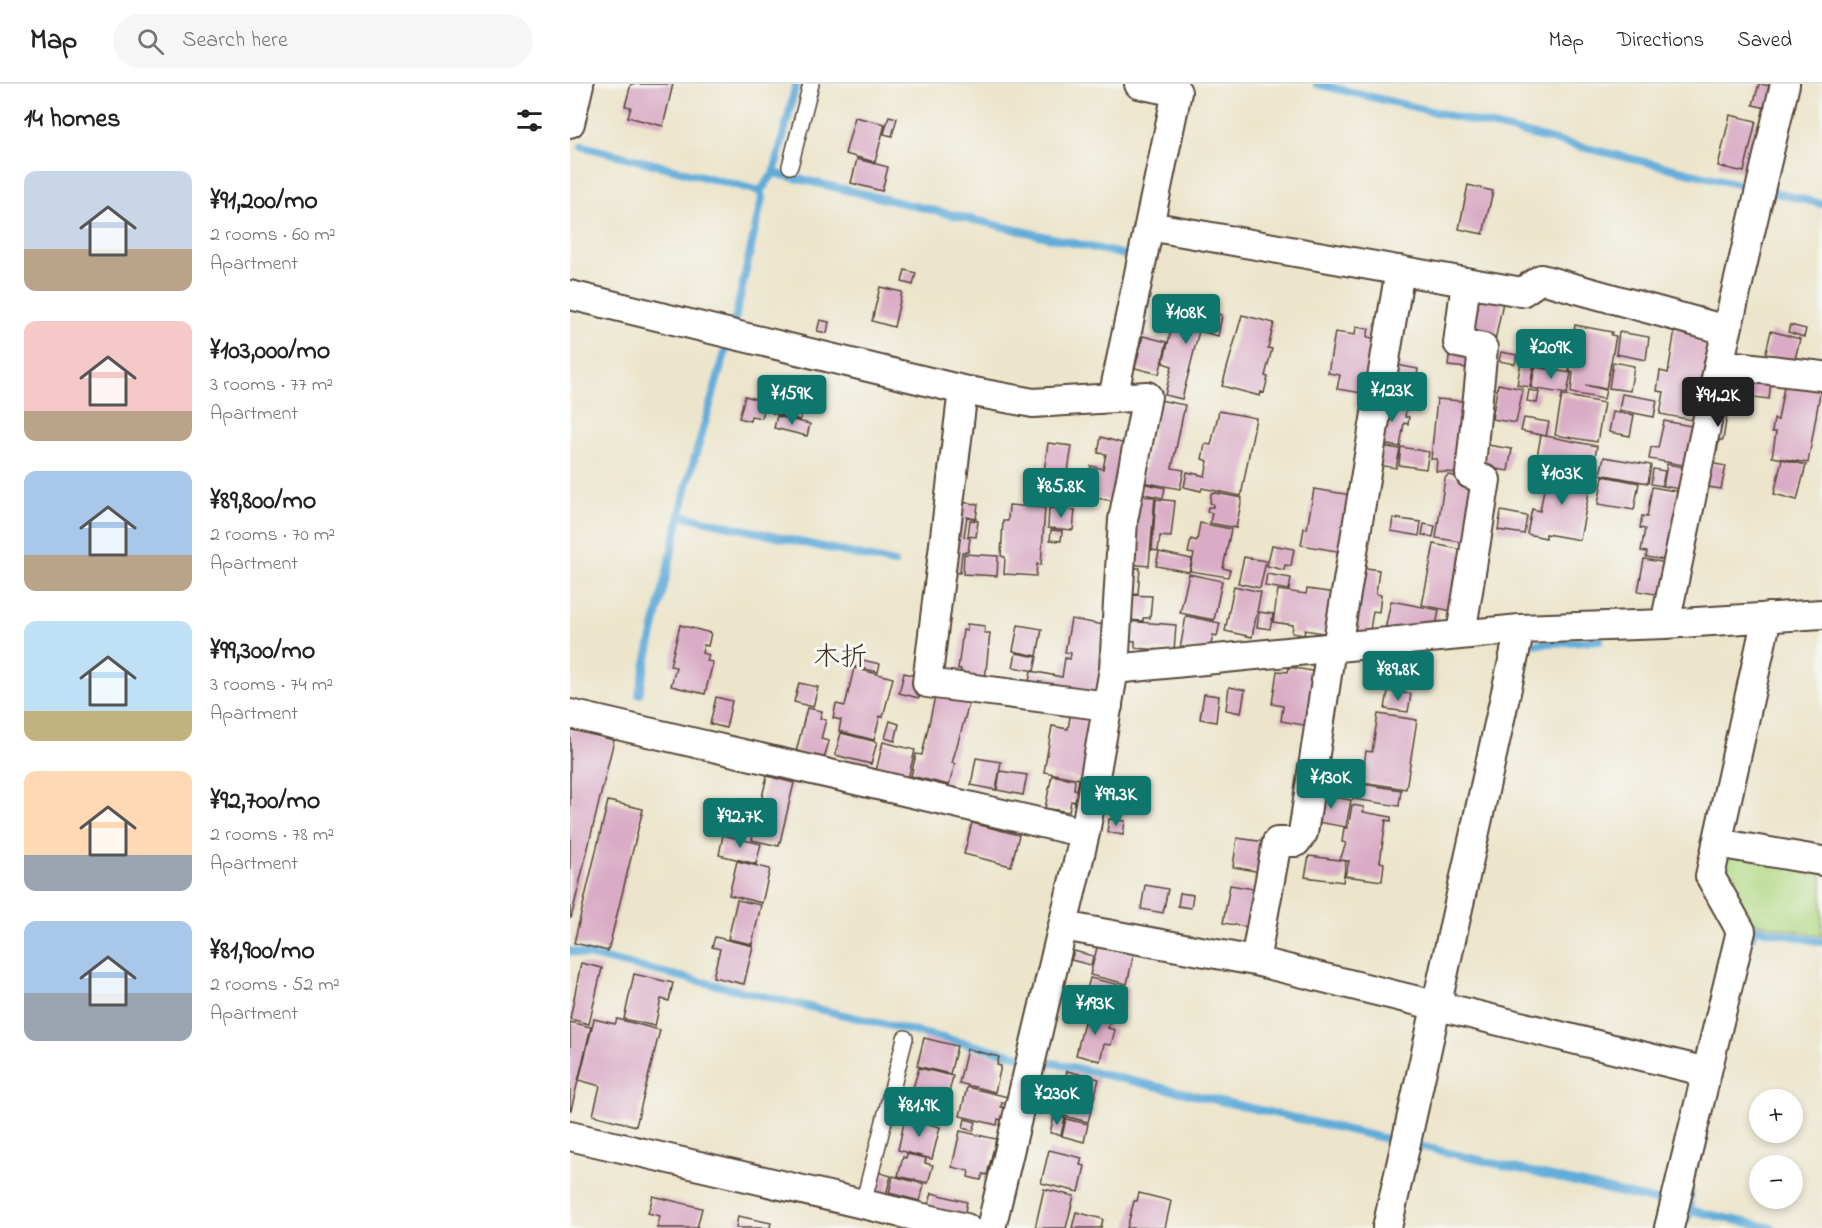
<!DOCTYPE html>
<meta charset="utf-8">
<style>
body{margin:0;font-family:"Indie Flower","Klee One",sans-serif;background:#f6f6f6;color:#222;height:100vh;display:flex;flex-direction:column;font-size:22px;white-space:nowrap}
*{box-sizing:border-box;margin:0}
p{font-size:20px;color:#767676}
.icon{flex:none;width:33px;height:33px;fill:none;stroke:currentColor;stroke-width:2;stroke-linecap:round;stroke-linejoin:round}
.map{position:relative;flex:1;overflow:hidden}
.sheet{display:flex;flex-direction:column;background:#fff;width:570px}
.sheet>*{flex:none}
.fabs{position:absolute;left:1179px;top:1005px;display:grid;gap:12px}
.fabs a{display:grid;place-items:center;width:54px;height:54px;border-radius:50%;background:#fff;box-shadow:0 3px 9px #0003;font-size:30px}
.price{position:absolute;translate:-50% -51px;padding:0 14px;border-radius:6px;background:#0f766e;color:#fff;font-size:20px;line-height:39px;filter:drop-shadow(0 2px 3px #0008)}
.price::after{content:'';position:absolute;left:50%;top:36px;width:18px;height:14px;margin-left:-9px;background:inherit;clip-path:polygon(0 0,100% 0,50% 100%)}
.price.current{background:#222;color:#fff}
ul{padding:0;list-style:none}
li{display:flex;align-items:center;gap:18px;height:150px;padding:0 24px}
li span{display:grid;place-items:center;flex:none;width:168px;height:120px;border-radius:12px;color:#555}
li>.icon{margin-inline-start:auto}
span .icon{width:72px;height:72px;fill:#fffc;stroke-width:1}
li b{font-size:26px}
h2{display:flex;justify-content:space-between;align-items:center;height:72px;padding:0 24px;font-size:26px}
header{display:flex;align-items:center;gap:36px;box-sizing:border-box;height:84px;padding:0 30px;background:#fff;border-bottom:2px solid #e0e0e0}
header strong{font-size:28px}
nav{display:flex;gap:33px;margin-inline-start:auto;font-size:21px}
.search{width:420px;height:54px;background:#f6f6f6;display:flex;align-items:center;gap:15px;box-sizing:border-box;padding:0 21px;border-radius:33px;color:#767676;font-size:22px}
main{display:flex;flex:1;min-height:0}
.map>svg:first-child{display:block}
.green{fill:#b0d984;stroke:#768251;stroke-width:1.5}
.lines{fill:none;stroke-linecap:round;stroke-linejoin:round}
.stream{stroke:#61acd9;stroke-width:8}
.building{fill:#d9abc5}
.lane-casing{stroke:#564638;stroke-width:18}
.street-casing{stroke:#564638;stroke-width:32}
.lane{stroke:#fff;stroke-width:15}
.street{stroke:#fff;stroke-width:28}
.labels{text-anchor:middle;stroke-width:6;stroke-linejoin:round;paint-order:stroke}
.quarter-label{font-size:27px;fill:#3b2a1e;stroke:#f6f6f2}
</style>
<header>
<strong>Map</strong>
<div class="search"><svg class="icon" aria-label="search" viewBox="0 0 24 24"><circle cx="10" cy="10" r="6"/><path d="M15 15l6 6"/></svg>Search here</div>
<nav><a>Map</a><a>Directions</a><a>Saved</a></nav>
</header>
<main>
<section class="sheet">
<h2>14 homes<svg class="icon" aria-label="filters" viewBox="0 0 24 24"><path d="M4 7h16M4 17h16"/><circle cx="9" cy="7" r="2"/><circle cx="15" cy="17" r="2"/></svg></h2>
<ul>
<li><span style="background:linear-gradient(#c9d6e8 65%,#b9a48a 0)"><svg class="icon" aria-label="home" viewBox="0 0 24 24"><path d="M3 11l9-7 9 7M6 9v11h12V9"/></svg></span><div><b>¥91,200/mo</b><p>2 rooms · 60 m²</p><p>Apartment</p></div></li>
<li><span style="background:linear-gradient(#f6c9c9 75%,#b9a48a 0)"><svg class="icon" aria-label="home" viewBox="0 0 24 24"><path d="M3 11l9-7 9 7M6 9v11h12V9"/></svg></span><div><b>¥103,000/mo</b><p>3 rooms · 77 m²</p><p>Apartment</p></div></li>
<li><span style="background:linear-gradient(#a9c7e8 70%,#b9a48a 0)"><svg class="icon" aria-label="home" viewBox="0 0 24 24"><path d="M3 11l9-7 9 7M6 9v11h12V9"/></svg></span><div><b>¥89,800/mo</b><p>2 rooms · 70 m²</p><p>Apartment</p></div></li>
<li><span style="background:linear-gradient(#bfe0f5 75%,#c2b280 0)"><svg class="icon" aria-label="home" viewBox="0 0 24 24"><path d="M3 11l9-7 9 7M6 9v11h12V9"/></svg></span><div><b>¥99,300/mo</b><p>3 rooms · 74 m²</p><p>Apartment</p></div></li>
<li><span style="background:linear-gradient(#ffd9b3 70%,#9aa5b1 0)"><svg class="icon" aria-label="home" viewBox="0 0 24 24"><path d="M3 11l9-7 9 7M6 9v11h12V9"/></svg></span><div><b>¥92,700/mo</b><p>2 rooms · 78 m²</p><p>Apartment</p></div></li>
<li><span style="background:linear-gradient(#a9c7e8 60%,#9aa5b1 0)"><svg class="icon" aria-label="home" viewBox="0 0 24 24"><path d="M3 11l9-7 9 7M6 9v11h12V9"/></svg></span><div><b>¥81,900/mo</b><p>2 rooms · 52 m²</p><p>Apartment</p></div></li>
</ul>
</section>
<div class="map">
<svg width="1252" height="1144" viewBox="0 0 1252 1144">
<rect width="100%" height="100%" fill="#f6f6f2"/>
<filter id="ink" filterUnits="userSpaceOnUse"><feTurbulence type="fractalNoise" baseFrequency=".0167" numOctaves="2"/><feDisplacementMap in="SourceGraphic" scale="12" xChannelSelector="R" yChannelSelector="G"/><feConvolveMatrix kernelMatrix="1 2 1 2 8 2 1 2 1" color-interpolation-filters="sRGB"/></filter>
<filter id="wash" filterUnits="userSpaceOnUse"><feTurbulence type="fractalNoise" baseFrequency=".008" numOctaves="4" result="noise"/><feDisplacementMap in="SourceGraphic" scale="24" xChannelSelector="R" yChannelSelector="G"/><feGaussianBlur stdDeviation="1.35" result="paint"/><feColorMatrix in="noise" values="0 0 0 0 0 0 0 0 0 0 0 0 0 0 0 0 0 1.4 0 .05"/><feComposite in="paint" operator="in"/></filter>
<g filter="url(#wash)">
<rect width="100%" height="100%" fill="#ece5cb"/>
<path class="green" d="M 1156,771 L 1252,782 L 1252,852 L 1178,837 L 1152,793 Z"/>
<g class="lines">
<path class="stream" d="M 747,0 L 1180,103
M 12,62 L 190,107 L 204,89 L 226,0
M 204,89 L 559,172
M 1202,108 L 1252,120
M 165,235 L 192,114 L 190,107
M 110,431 L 324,479
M 966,560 L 1030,556
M 69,610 L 117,401 L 157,262
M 1182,853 L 1184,844 L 1252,858
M 0,867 L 454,973
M 483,979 L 826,1057 L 827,1053
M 845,1061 L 1099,1120
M 1119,1126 L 1202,1144
M 1113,1140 L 1122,1126 L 1119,1118 L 1121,1110"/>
</g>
<g id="blocks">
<path class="building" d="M 61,0 L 103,0 L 93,42 L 58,33 L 61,23 L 55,22 Z
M 1189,0 L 1207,3 L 1201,25 L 1183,21 Z
M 1160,31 L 1186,37 L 1174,88 L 1148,82 Z
M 319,32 L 327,34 L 322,52 L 314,50 Z
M 285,33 L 315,40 L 305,78 L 275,70 Z
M 287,75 L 318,83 L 312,107 L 281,99 Z
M 898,101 L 923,107 L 913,150 L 889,145 Z
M 335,186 L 346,189 L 343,201 L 332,198 Z
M 310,203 L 332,208 L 324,243 L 302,237 Z
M 908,213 L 933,218 L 925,257 L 900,251 Z
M 607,223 L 624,227 L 625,224 L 652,231 L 648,252 L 629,247 L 612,315 L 595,311 L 602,282 L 593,279 Z
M 672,231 L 704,239 L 698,264 L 702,265 L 695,292 L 698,293 L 694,309 L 691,308 L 690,312 L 652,302 Z
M 250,236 L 259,238 L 257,249 L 247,247 Z
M 1005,241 L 1042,248 L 1041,251 L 1046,252 L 1036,305 L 1015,301 L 1036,306 L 1034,315 L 1001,309 L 1003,288 L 999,287 L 1008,259 L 1002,258 Z
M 1220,241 L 1236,245 L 1234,253 L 1218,248 Z
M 786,243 L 799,245 L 797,253 L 808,255 L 802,290 L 795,290 L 792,309 L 767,305 L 770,291 L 758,289 L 765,248 L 785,251 Z
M 1105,245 L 1145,252 L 1133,330 L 1124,329 L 1122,336 L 1090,330 L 1094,308 L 1087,307 L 1090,287 L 1098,289 Z
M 1201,247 L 1230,255 L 1224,279 L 1195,272 Z
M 1049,248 L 1079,253 L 1076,276 L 1046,270 Z
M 573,252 L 597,258 L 589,290 L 565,284 Z
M 960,260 L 972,262 L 969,279 L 957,277 Z
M 880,264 L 908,267 L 907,285 L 878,282 Z
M 931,268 L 947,271 L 945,280 L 929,277 Z
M 951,277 L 964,279 L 960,303 L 947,301 Z
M 1043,278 L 1064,282 L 1060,307 L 1039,304 Z
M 827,281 L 848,285 L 844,314 L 823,311 Z
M 965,283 L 1001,289 L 997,310 L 961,304 Z
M 1164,291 L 1201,297 L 1199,315 L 1183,313 L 1182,320 L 1160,316 L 1160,312 L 1155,311 L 1157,296 L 1163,297 Z
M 211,293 L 239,301 L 230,336 L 202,329 L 205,315 L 200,314 L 204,300 L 209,301 Z
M 1215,297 L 1251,303 L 1238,379 L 1202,373 L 1206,348 L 1202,348 L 1204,335 L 1208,336 Z
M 928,300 L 953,305 L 946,339 L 922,335 Z
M 959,306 L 969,308 L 967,319 L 957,317 Z
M 1052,310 L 1087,316 L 1084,333 L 1049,326 Z
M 992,311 L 1034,319 L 1027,358 L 985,351 Z
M 175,312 L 196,318 L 192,334 L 181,332 L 180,337 L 169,334 Z
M 867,315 L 903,318 L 887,389 L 866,387 L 867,375 L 861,375 Z
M 589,316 L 615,321 L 602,384 L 614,386 L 610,405 L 572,398 Z
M 813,316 L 837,320 L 835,333 L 839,333 L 838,340 L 834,339 L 830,363 L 806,359 Z
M 1145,322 L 1155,324 L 1154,331 L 1157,331 L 1153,356 L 1149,356 L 1147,367 L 1138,365 Z
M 649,327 L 686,334 L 671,412 L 632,404 L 631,407 L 614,403 L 617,388 L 635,392 L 638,377 L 632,375 L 635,360 L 641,361 Z
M 1043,328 L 1064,331 L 1060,352 L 1039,348 Z
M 207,332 L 240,340 L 237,352 L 204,344 Z
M 954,334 L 979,338 L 976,352 L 951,347 Z
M 1094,337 L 1127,343 L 1119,382 L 1079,375 L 1081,363 L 1088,364 Z
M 971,351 L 1027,362 L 1022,388 L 966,378 Z
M 531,353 L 562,362 L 542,417 L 517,412 L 519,404 L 528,406 L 517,401 L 521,382 L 533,385 L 536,370 L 528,369 Z
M 478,359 L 502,362 L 495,406 L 472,403 Z
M 806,361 L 830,365 L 826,384 L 802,380 Z
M 918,361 L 942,365 L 938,387 L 914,383 Z
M 831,363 L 859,368 L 856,385 L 829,381 Z
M 1034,373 L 1081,381 L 1078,399 L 1030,390 Z
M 1212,375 L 1236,381 L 1227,416 L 1204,410 Z
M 1135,378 L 1156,382 L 1151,405 L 1131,402 Z
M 1097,380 L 1124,385 L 1120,407 L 1093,402 Z
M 978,384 L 1022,392 L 1010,456 L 976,450 L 976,454 L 957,450 L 962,425 L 970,427 Z
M 1083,385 L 1095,387 L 1092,402 L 1081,400 Z
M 878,391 L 911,396 L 904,460 L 866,454 L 875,394 Z
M 1033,392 L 1069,399 L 1064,426 L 1028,420 Z
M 506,397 L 517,399 L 514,413 L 503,410 Z
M 572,399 L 595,404 L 593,414 L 570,409 Z
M 1082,403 L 1116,409 L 1106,478 L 1076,473 L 1077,468 L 1071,467 L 1075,445 L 1070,444 L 1072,432 L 1077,433 Z
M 480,405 L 496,407 L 493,423 L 482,422 L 483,413 L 478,412 Z
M 744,405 L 782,411 L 772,468 L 731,461 L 734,444 L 737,445 Z
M 646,409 L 672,414 L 666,444 L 640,439 L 642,429 L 637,428 L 638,423 L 643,423 L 643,420 L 640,419 L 641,410 Z
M 565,412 L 585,413 L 579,482 L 558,480 Z
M 586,415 L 605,417 L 601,453 L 590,452 L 588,467 L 582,466 Z
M 385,418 L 408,420 L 406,435 L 397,433 L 394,453 L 400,454 L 398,468 L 392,468 L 390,489 L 376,487 Z
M 439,421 L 475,424 L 471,481 L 467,480 L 466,492 L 434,490 L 435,473 L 431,472 L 433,437 L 438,437 Z
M 479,424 L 505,426 L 503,446 L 478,444 Z
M 931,427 L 957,432 L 954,450 L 928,446 Z
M 823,434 L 851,438 L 849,452 L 821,447 Z
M 400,436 L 408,437 L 406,453 L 398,452 Z
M 630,439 L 661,445 L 653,484 L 660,486 L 658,493 L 620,487 L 624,470 L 618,469 L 621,455 L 627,457 Z
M 854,440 L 865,442 L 863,453 L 852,451 Z
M 481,446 L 492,447 L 491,457 L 480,456 Z
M 864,460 L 898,467 L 882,527 L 852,521 Z
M 702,461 L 724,465 L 721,482 L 715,481 L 714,486 L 697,482 Z
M 589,468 L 622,475 L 619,488 L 586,482 Z
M 394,470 L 428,472 L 427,492 L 393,490 Z
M 674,473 L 696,477 L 690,504 L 668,499 Z
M 1074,475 L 1102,480 L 1096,512 L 1068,507 Z
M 790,483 L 809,486 L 806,510 L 811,511 L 809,528 L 803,527 L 799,552 L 780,550 Z
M 560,484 L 570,484 L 568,510 L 560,511 L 582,512 L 580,534 L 573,534 L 573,537 L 556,536 Z
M 619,490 L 652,497 L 644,536 L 610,529 Z
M 697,490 L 721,494 L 719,506 L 695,502 Z
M 664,502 L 691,508 L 682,553 L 655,547 Z
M 737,505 L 772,510 L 765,551 L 735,546 L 734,551 L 722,549 L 723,541 L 703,538 L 708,506 L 736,510 Z
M 821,517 L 869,526 L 866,542 L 815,546 Z
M 689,528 L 703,530 L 700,545 L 687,543 Z
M 616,532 L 650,539 L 647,552 L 643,551 L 640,565 L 610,565 Z
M 501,535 L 540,542 L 527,613 L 458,603 L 461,587 L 492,593 L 495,574 L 500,575 L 501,569 L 495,568 Z
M 556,537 L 606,541 L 604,567 L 565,564 L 565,557 L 555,556 Z
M 397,540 L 415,542 L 414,549 L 420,549 L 415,596 L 390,593 L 391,585 L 388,585 L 393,546 L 397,547 Z
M 110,541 L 141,549 L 138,562 L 134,561 L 132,569 L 139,571 L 137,577 L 143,578 L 135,610 L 101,602 L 106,583 L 100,582 Z
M 448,541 L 472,545 L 467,572 L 443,567 Z
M 446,569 L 467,573 L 464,587 L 443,583 Z
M 284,574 L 310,580 L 308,588 L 282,582 Z
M 833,574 L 829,600 L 805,596 L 808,575 Z
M 719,583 L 748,588 L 739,642 L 711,637 L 713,622 L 702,620 L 707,587 L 718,588 Z
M 284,584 L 323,594 L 313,633 L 310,632 L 304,656 L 269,647 L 271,636 L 263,634 L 266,620 L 275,622 Z
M 334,589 L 354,594 L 349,614 L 329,609 Z
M 229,599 L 248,603 L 243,623 L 224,618 Z
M 659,603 L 675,606 L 671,629 L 656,626 Z
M 818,607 L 841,610 L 838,628 L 815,625 Z
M 366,608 L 400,616 L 382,679 L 385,680 L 379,701 L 341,692 L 346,670 L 352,671 Z
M 634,610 L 649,612 L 646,638 L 630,635 Z
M 146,613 L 162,617 L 156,644 L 140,640 Z
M 237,624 L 252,627 L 250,634 L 256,636 L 251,655 L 259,657 L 254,675 L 226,668 Z
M 501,627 L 526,632 L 515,696 L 474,688 L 482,642 L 498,645 Z
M 808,630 L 847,636 L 836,705 L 792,698 L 796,667 L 802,668 Z
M 320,637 L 329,640 L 325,657 L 315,654 Z
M 0,645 L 44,656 L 1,834 L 0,834 Z
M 271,649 L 307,658 L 301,680 L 265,671 Z
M 313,658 L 345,666 L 338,695 L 306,687 Z
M 406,674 L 431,678 L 426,706 L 401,701 Z
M 430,687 L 457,691 L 453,711 L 427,706 Z
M 482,691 L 505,696 L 504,705 L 511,706 L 509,718 L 501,717 L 499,728 L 475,724 Z
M 197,692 L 224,699 L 209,762 L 182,756 Z
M 786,699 L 831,706 L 829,722 L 783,715 Z
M 745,710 L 781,716 L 776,743 L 741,737 Z
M 38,717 L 73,725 L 38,867 L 4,859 Z
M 782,721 L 794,723 L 793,728 L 821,733 L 821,737 L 816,736 L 810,778 L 814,779 L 812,797 L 775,792 L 779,777 L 770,776 L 776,759 L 772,758 L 774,744 L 778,744 Z
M 539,735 L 555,737 L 553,751 L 537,748 Z
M 402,739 L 449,751 L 441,782 L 394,770 Z
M 153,751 L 191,760 L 186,780 L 149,771 Z
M 667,754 L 695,758 L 691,788 L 663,783 Z
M 739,772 L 776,777 L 773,798 L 735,793 Z
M 167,777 L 200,785 L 192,819 L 159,811 Z
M 575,801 L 598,805 L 593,829 L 571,825 Z
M 660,801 L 684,805 L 678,843 L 653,839 Z
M 610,809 L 623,811 L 621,824 L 608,822 Z
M 167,816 L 191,821 L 182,860 L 158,855 Z
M 145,853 L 183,862 L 174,900 L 143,893 L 150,865 L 142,863 Z
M 528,860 L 564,869 L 557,900 L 520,891 Z
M 504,867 L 523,872 L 521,881 L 501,876 Z
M 11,879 L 32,884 L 19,940 L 0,935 Z
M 64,890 L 103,899 L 99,917 L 91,915 L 85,942 L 54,935 Z
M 520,894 L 559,903 L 553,929 L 513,920 Z
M 517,926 L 541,932 L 538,944 L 545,946 L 541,961 L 534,960 L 530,977 L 506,971 Z
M 24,935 L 45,940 L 47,935 L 90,946 L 66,1042 L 23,1031 L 30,1002 L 9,996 Z
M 0,938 L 21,943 L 1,1026 L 0,1026 Z
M 354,954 L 387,962 L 380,990 L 347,982 Z
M 397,965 L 429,973 L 427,981 L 431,982 L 425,1008 L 389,999 Z
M 349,984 L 383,992 L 378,1013 L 343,1004 Z
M 497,987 L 529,995 L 518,1038 L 486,1030 Z
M 397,1003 L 438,1013 L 436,1020 L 432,1018 L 431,1023 L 435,1024 L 432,1036 L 428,1035 L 427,1041 L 390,1032 Z
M 333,1010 L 362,1017 L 357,1038 L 328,1031 Z
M 484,1032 L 495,1034 L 491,1051 L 480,1049 Z
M 335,1034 L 370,1043 L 362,1075 L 328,1066 Z
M 395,1035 L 406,1038 L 403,1047 L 393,1044 Z
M 496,1035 L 518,1040 L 514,1058 L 492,1052 Z
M 390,1047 L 426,1055 L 417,1091 L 413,1090 L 411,1096 L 398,1093 L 399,1087 L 382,1083 Z
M 479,1066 L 512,1074 L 510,1081 L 515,1082 L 509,1108 L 471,1099 Z
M 337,1070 L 356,1074 L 355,1079 L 363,1081 L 358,1099 L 328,1092 L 333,1073 L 336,1074 Z
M 307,1088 L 321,1092 L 316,1111 L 302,1108 Z
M 323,1092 L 354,1100 L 350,1117 L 319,1109 Z
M 474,1105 L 504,1112 L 496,1144 L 465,1144 Z
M 362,1109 L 397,1118 L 394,1132 L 358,1123 Z
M 569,1109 L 601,1117 L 595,1144 L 557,1144 L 564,1117 L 567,1117 Z
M 83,1112 L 132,1124 L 127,1144 L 87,1144 L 90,1132 L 78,1129 Z
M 506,1128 L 533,1135 L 531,1144 L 502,1144 Z
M 168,1132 L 201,1139 L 200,1144 L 166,1144 Z"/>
</g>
</g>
<g filter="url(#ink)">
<use href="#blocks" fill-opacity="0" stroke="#564638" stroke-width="1.5"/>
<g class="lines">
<g class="lane-casing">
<path id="lane" d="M 220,82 L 241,0
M 293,1120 L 335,954"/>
</g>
<g class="street-casing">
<path id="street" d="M 0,39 L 9,0
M 579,142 L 952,208 L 971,195 L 1156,246
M 0,211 L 393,306 L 463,319 L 577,312 L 553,436 L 544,585 L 515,749 L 421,1144
M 1149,280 L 1252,292
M 393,306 L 357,599 L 538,622
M 543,314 L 607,8 L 569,0
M 1095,540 L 1149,280 L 1215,0
M 891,550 L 916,396 L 900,390 L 913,264 L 888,259 L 896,198
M 767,563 L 830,186
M 544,585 L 950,545 L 1095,540 L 1252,530
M 0,630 L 515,749
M 1147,759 L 1252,777
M 493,842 L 685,877 L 1137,988
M 685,877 L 707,758 L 726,758 L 733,749 L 761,564
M 0,1052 L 396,1144
M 817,1144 L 950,545
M 1099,1144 L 1171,847 L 1140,792 L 1197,533"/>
</g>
<use href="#lane" class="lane"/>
<use href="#street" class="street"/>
</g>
</g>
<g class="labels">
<g class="quarter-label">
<text x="270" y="581">木折</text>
</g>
</g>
</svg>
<div class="fabs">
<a>+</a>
<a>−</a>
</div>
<b class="price" style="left:616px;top:261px">¥108K</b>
<b class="price" style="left:981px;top:296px">¥209K</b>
<b class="price" style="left:822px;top:339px">¥123K</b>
<b class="price" style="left:222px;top:342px">¥159K</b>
<b class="price current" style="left:1148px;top:344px">¥91.2K</b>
<b class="price" style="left:992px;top:422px">¥103K</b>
<b class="price" style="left:491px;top:435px">¥85.8K</b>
<b class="price" style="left:828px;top:618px">¥89.8K</b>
<b class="price" style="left:761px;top:726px">¥130K</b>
<b class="price" style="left:546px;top:743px">¥99.3K</b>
<b class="price" style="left:170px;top:765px">¥92.7K</b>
<b class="price" style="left:525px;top:952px">¥193K</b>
<b class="price" style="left:487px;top:1042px">¥230K</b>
<b class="price" style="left:349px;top:1054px">¥81.9K</b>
</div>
</main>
